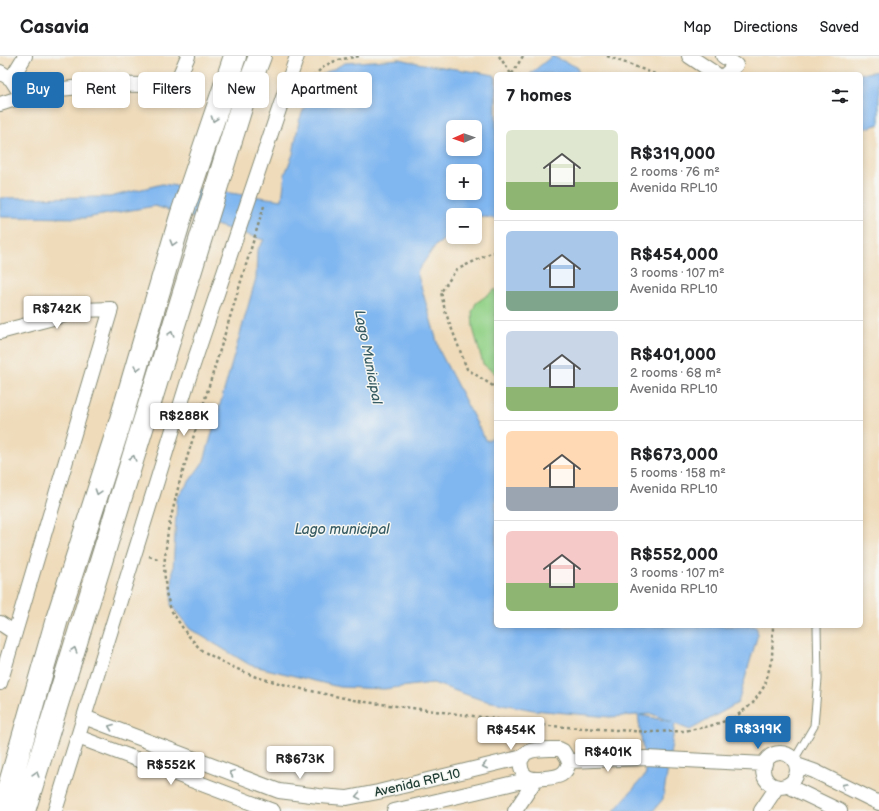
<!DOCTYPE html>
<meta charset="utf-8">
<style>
body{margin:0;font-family:"Balsamiq Sans",sans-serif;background:#f6f6f6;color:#202124;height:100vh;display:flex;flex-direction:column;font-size:15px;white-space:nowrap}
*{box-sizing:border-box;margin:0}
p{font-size:13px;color:#757577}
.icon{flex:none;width:22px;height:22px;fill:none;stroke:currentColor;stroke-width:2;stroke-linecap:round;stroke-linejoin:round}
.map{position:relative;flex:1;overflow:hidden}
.panel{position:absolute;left:494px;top:16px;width:369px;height:556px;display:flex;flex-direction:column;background:#fff;border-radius:6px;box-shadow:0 2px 6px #0003}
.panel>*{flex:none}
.guide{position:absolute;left:12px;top:16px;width:380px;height:36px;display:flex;gap:8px}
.needle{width:26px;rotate:268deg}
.fabs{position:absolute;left:446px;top:64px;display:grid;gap:8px}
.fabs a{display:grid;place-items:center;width:36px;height:36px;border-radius:6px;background:#fff;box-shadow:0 2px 6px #0003;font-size:20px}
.price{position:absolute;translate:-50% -34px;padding:0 9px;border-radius:4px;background:#fff;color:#222;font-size:13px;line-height:26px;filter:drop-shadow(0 1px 2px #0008)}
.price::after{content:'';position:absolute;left:50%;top:24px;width:12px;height:9px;margin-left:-6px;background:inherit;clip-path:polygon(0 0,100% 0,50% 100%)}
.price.active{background:#1f6fb2;color:#fff}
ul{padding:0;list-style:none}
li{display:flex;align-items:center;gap:12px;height:100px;padding:0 12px}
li+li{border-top:1px solid #e0e0e0}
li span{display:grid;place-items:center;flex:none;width:112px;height:80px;border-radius:6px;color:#555}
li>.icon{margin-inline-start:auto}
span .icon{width:48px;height:48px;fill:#fffc;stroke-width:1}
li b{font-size:17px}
h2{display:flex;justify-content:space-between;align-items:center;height:48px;padding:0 12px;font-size:17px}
.tag{padding:0 14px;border-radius:6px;background:#fff;box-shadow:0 2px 6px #0003;font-size:14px;line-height:36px}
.tag.active{background:#1f6fb2;color:#fff}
header{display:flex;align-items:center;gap:24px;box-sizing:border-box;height:56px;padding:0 20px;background:#fff;border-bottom:1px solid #e0e0e0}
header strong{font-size:19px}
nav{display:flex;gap:22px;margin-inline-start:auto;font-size:14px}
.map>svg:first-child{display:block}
.green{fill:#92d187;stroke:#58875e}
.water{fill:#81b7f0;stroke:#507a92;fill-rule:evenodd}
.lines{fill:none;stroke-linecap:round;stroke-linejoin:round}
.service-casing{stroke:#878c77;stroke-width:9}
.minor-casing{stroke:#878c77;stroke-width:16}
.primary-casing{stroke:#878c77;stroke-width:24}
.path{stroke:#878c77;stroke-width:2.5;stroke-dasharray:3 3;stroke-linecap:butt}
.service{stroke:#fff;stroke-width:7}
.minor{stroke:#fff;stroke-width:14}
.primary{stroke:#fff;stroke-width:22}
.oneway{stroke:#8f9e9a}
.labels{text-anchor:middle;stroke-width:3;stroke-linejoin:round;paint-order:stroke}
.street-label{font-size:13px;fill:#1f3d34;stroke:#f6f6f2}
.water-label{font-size:14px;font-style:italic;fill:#385c63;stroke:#f6f6f2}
</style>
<header>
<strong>Casavia</strong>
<nav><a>Map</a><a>Directions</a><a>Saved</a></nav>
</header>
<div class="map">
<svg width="879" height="755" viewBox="0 0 879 755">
<rect width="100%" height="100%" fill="#f6f6f2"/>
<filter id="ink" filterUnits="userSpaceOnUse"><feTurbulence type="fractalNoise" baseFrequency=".025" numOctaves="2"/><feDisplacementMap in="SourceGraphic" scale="8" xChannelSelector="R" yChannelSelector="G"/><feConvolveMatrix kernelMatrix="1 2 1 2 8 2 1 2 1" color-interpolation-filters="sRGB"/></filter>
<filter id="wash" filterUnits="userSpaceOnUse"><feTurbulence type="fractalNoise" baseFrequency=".012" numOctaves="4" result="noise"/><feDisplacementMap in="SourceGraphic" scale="16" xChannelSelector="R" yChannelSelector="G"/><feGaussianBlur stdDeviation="0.9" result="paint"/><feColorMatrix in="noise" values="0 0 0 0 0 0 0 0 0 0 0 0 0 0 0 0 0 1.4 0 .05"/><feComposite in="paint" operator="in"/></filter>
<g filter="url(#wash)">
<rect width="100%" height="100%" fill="#efdbba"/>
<path class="green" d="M 496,233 L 496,318 L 483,308 L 473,272 L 472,256 L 476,247 Z"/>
<path class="water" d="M 552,0 L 577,11 L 579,18 L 530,18 Z
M 400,3 C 431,11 463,13 494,19 L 496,22 L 496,163 L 475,159 L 453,159 L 453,177 L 435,190 L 417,216 L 440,296 L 486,385 L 496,380 L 496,570 L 756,570 L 758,578 L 738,647 L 690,674 L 675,668 L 663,743 L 653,755 L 614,755 L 646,718 L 638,659 L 610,661 L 533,654 L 482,644 L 433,627 L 384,633 L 339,631 L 250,609 L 190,573 L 171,549 L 177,442 L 204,405 L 256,222 L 257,194 L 264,184 L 155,150 L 85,162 L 0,161 L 0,142 L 110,141 L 162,128 L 282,144 L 285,118 L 293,98 L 299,65 L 316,22 L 345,7 ZM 453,71 L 475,71 L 475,93 L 453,93 ZM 453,115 L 475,115 L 475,137 L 453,137 ZM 652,658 L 671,666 L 672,666 L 640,659 Z
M 879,15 L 879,68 L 861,74 L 860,18 Z"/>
</g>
<g filter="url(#ink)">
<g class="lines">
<g class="service-casing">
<path id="service" d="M 794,704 L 814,670 L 818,623 L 817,570"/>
</g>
<g class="minor-casing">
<path id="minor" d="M 689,0 L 716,18
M 723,0 L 736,9 L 726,18
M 0,16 L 11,23 L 22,40
M 11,23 L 25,0
M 0,48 C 55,28 116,27 175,30 L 188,0
M 0,276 L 83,254 L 111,253 L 0,627
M 0,567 L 15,577
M 84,661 L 279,735 L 319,740 L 347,742 L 378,736 L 523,701
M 78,681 L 273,755
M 559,693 L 563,695 L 569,705 C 567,719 559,721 545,722 C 540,723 535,724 530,722 C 526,721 521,716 521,711 C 517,690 546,693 559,693 Z
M763 714a17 17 0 1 1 34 0a17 17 0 1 1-34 0Z
M 569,705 L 646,702 L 765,708
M 797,709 L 814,715 L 879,747
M 788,730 L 840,755
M 55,755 L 191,315 L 297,0
M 394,755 L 531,723
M 515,755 L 536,723
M 761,755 L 777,731"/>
</g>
<g class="primary-casing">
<path id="primary" d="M 2,755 L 57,563 L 119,370 L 181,160 L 235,0
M 24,755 L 244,42 L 260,0"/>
</g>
<path class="path" d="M 499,0 L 511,18
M 607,0 L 655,18
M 512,18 L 523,0
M 302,34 C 325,7 326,5 361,0
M 264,150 L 179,428 L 168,474 L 164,510 L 166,537 L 171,554 L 186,577 L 201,594 L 228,609 L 256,621 L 302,633 L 358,645 L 550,670 L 650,676 L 684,675 L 710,670 L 734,662 L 753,647 L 765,629 L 772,602 L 773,570
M 496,196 L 491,197 L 456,214 L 441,236 L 445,255 L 467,313 L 496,332
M 149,500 L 158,503"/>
<use href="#service" class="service"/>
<use href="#minor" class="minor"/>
<use href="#primary" class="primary"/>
</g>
<defs><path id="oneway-chevron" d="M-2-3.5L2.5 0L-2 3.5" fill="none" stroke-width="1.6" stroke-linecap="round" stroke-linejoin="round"/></defs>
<g class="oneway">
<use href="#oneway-chevron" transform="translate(214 63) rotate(109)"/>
<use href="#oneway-chevron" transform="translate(173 187) rotate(106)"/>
<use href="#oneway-chevron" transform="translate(171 278) rotate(-73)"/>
<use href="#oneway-chevron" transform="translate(137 312) rotate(106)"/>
<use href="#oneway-chevron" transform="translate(133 402) rotate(-73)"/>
<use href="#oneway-chevron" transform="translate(98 436) rotate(108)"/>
<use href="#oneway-chevron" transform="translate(74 594) rotate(-73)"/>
<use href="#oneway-chevron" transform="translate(111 671) rotate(-159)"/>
<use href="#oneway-chevron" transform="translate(485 710) rotate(166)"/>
<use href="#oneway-chevron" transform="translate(232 717) rotate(-159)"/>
<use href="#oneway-chevron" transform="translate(36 718) rotate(-73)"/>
<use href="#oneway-chevron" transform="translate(844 730) rotate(-154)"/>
<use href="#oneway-chevron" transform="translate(358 740) rotate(170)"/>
</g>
</g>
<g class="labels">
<g class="street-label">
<text transform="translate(417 726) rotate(-13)" y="5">Avenida RPL10</text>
</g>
<g class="water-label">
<text transform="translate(369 301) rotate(79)" y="5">Lago Municipal</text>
<text x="342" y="478">Lago municipal</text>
</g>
</g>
</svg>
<div class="fabs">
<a><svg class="needle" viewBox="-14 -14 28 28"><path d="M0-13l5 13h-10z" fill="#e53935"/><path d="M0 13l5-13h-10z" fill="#757577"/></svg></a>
<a>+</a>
<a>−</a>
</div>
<b class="price" style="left:57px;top:274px">R$742K</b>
<b class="price" style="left:184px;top:381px">R$288K</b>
<b class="price active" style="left:758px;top:694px">R$319K</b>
<b class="price" style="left:511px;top:695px">R$454K</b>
<b class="price" style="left:608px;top:717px">R$401K</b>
<b class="price" style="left:300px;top:724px">R$673K</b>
<b class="price" style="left:171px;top:730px">R$552K</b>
<div class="guide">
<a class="tag active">Buy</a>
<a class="tag">Rent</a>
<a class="tag">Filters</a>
<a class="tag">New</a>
<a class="tag">Apartment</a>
</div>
<section class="panel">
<h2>7 homes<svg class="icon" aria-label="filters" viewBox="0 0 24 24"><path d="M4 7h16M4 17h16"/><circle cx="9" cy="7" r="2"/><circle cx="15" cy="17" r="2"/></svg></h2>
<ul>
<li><span style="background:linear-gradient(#dfe7d0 65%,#8fb573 0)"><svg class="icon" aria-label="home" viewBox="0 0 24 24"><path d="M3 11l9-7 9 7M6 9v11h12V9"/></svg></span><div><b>R$319,000</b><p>2 rooms · 76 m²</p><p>Avenida RPL10</p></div></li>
<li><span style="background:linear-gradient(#a9c7e8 75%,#7fa58c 0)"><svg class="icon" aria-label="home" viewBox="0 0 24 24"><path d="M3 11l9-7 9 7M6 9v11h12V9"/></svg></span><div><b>R$454,000</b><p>3 rooms · 107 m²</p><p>Avenida RPL10</p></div></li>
<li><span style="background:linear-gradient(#c9d6e8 70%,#8fb573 0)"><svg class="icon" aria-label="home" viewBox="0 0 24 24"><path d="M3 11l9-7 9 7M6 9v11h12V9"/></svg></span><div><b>R$401,000</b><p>2 rooms · 68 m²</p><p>Avenida RPL10</p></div></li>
<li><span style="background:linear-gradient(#ffd9b3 70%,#9aa5b1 0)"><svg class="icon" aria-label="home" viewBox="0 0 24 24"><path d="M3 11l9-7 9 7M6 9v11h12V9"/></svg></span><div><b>R$673,000</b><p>5 rooms · 158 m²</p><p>Avenida RPL10</p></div></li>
<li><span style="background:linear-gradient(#f6c9c9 65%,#8fb573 0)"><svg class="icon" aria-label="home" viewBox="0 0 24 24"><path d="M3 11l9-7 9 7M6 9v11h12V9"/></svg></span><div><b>R$552,000</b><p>3 rooms · 107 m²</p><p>Avenida RPL10</p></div></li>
</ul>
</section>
</div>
